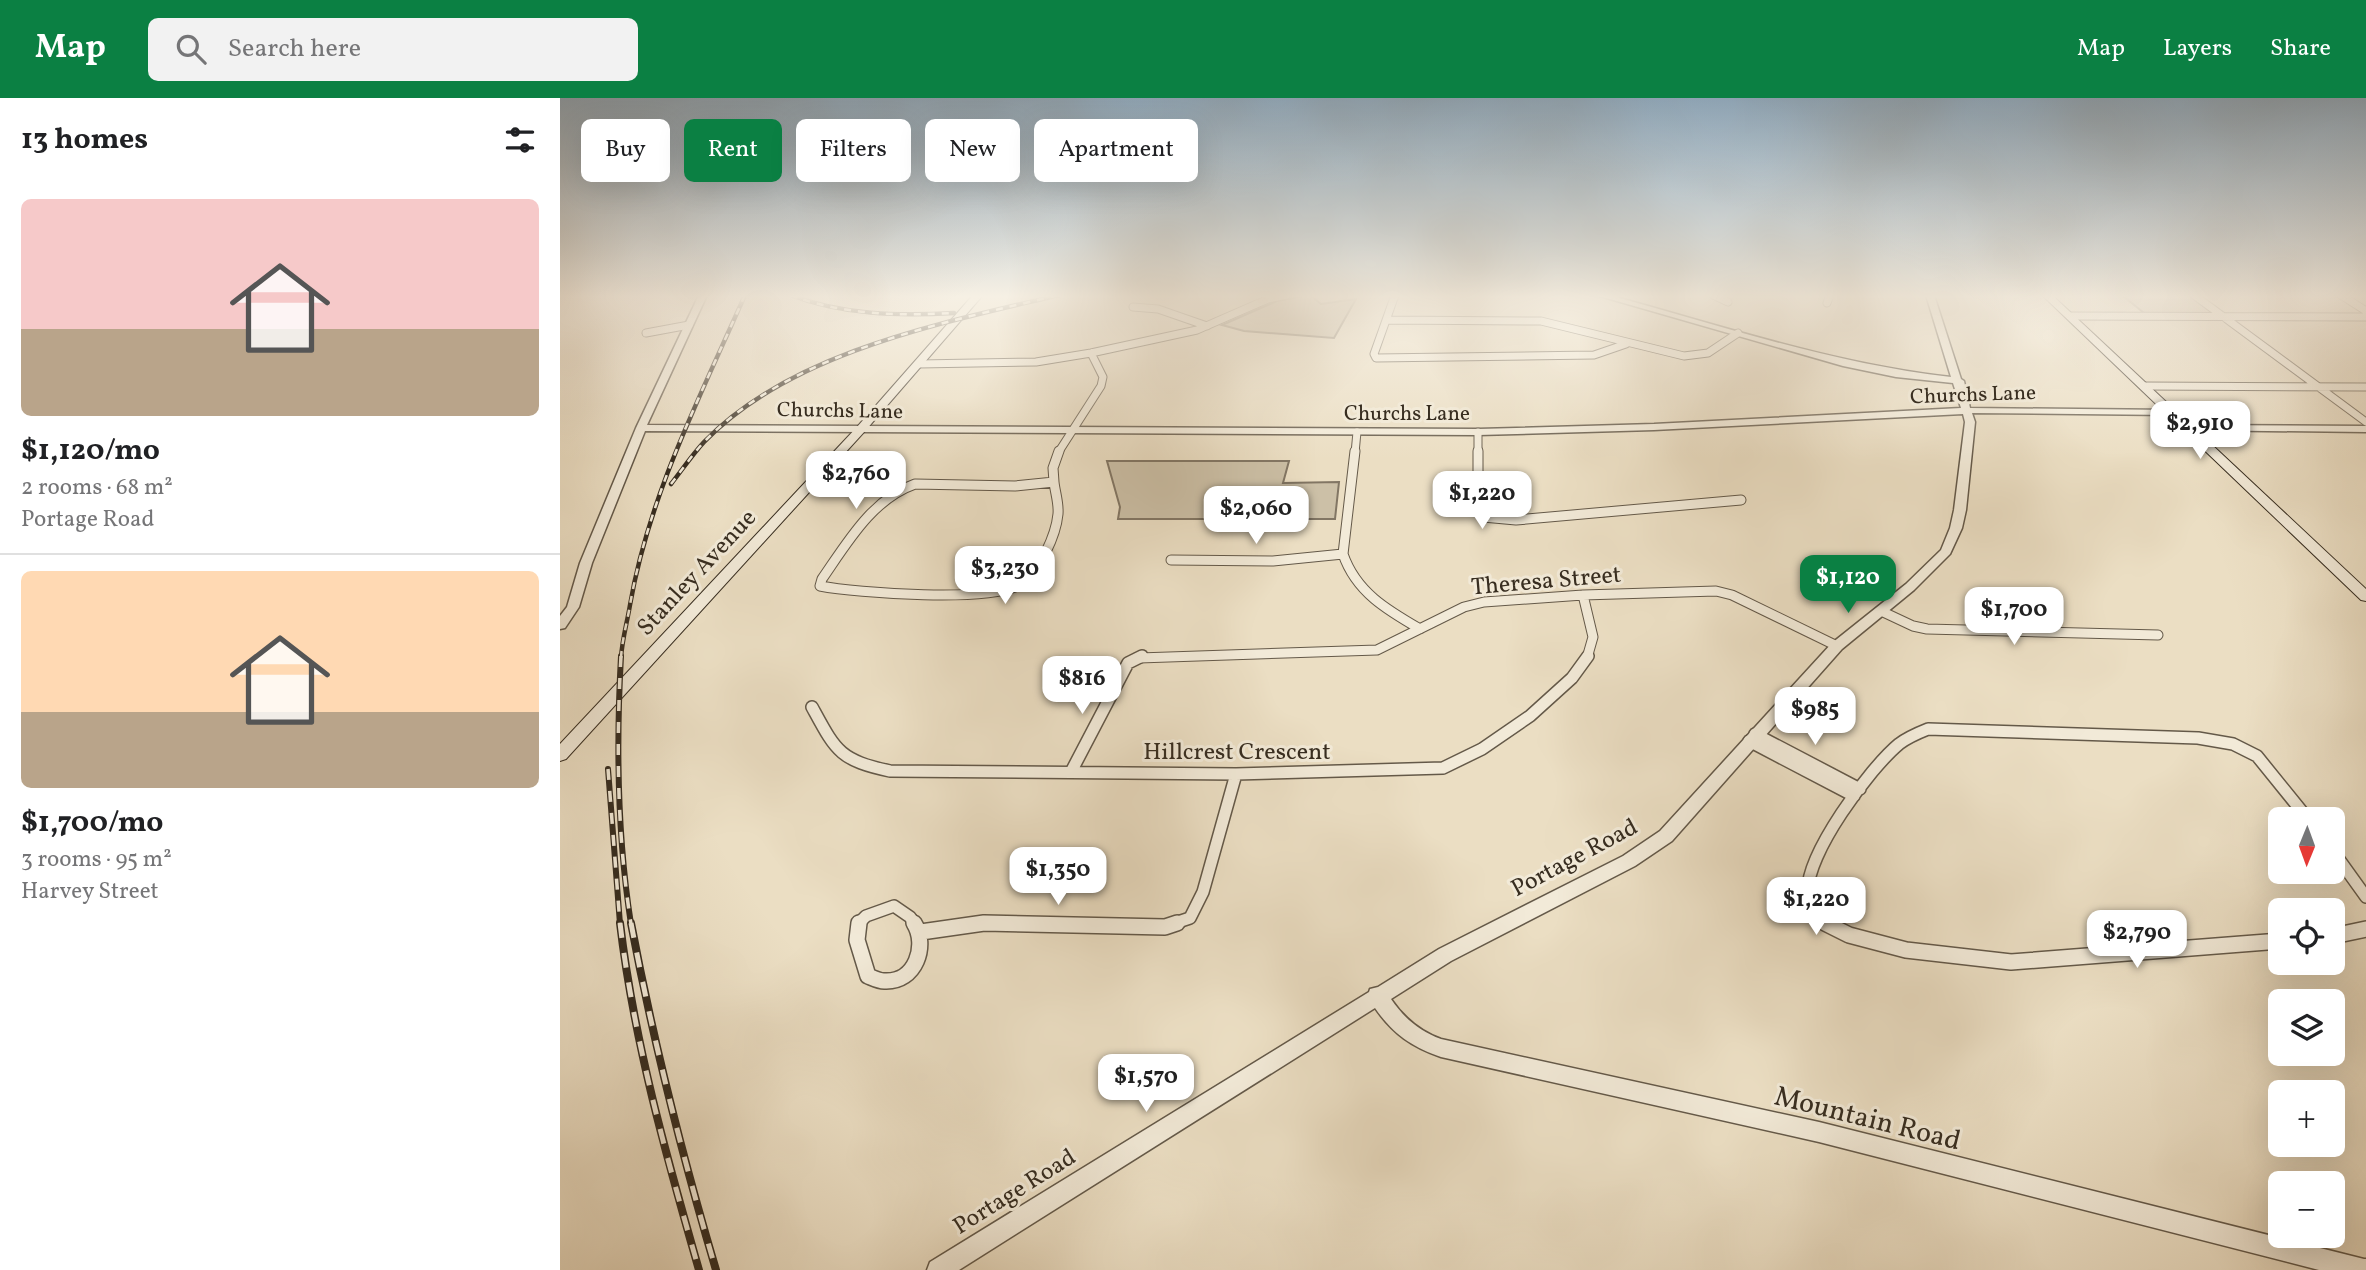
<!DOCTYPE html>
<meta charset="utf-8">
<style>
body{margin:0;font-family:Vollkorn,serif;background:#f2f2f2;color:#202124;height:100vh;display:flex;flex-direction:column;font-size:26px;white-space:nowrap}
*{box-sizing:border-box;margin:0}
p{font-size:23px;color:#757577}
.icon{flex:none;width:38px;height:38px;fill:none;stroke:currentColor;stroke-width:2;stroke-linecap:round;stroke-linejoin:round}
.map{position:relative;flex:1;overflow:hidden}
.panel{display:flex;flex-direction:column;background:#fff;width:560px}
.panel>*{flex:none}
.guide{position:absolute;left:21px;top:21px;width:665px;height:63px;display:flex;gap:14px}
.needle{width:46px;rotate:181deg}
.tools{position:absolute;left:1708px;top:709px;display:grid;gap:14px}
.tools a{display:grid;place-items:center;width:77px;height:77px;border-radius:10px;background:#fff;box-shadow:0 7px 28px #0002;font-size:35px}
.price{position:absolute;translate:-50% -60px;padding:0 16px;border-radius:14px;background:#fff;color:#222;font-size:23px;line-height:46px;filter:drop-shadow(0 2px 4px #0008)}
.price::after{content:'';position:absolute;left:50%;top:42px;width:21px;height:16px;margin-left:-10px;background:inherit;clip-path:polygon(0 0,100% 0,50% 100%)}
.price.on{background:#0b8043;color:#fff}
ul{padding:0;list-style:none}
li{display:grid;align-content:center;gap:14px;height:371px;padding:0 21px}
li+li{border-top:2px solid #e0e0e0}
li span{display:grid;place-items:center;height:217px;border-radius:10px;color:#555}
li>.icon{margin-inline-start:auto}
span .icon{width:126px;height:126px;fill:#fffc;stroke-width:1}
li b{font-size:30px}
h2{display:flex;justify-content:space-between;align-items:center;height:84px;padding:0 21px;font-size:30px}
.tag{padding:0 24px;border-radius:10px;background:#fff;box-shadow:0 7px 28px #0002;font-size:24px;line-height:63px}
.tag.on{background:#0b8043;color:#fff}
header{display:flex;align-items:center;gap:42px;box-sizing:border-box;height:98px;padding:0 35px;background:#0b8043;color:#fff}
header strong{font-size:33px}
nav{display:flex;gap:38px;margin-inline-start:auto;font-size:24px}
.search{width:490px;height:63px;background:#f2f2f2;display:flex;align-items:center;gap:18px;box-sizing:border-box;padding:0 24px;border-radius:10px;color:#757577;font-size:26px}
main{display:flex;flex:1;min-height:0}
.map>svg:first-child{display:block}
.green{fill:#ccc0a7;stroke:#827664;stroke-width:2}
.lines{fill:none;stroke-linecap:round;stroke-linejoin:round}
.minor-far3-casing{stroke:#645949;stroke-width:9}
.minor-far2-casing{stroke:#645949;stroke-width:11}
.minor-far1-casing{stroke:#645949;stroke-width:14}
.minor-casing{stroke:#645949;stroke-width:18}
.tertiary-casing{stroke:#645949;stroke-width:3}
.secondary-casing{stroke:#372d20;stroke-width:2}
.minor-far3{stroke:#f2ead8;stroke-width:7}
.minor-far2{stroke:#f2ead8;stroke-width:9}
.minor-far1{stroke:#f2ead8;stroke-width:11}
.minor{stroke:#f2ead8;stroke-width:15}
.tertiary{fill:#f2ead8;fill-rule:evenodd}
.secondary{fill:#f2ead8;fill-rule:evenodd}
.rail-far2-casing{stroke:#372d20;stroke-width:4.5}
.rail-far1-casing{stroke:#372d20;stroke-width:6}
.rail-casing{stroke:#372d20;stroke-width:8}
.rail-far2{stroke:#f2ead8;stroke-width:2.5;stroke-dasharray:7;stroke-linecap:butt}
.rail-far1{stroke:#f2ead8;stroke-width:3.5;stroke-dasharray:11;stroke-linecap:butt}
.rail{stroke:#f2ead8;stroke-width:5;stroke-dasharray:15;stroke-linecap:butt}
.labels{text-anchor:middle;stroke-width:6;stroke-linejoin:round;paint-order:stroke}
.far-street-label{font-size:21px;fill:#372d20;stroke:#f2ead8}
.street-label{font-size:24px;fill:#372d20;stroke:#f2ead8}
.near-street-label{font-size:28px;fill:#372d20;stroke:#f2ead8}
</style>
<header>
<strong>Map</strong>
<div class="search"><svg class="icon" aria-label="search" viewBox="0 0 24 24"><circle cx="10" cy="10" r="6"/><path d="M15 15l6 6"/></svg>Search here</div>
<nav><a>Map</a><a>Layers</a><a>Share</a></nav>
</header>
<main>
<section class="panel">
<h2>13 homes<svg class="icon" aria-label="filters" viewBox="0 0 24 24"><path d="M4 7h16M4 17h16"/><circle cx="9" cy="7" r="2"/><circle cx="15" cy="17" r="2"/></svg></h2>
<ul>
<li><span style="background:linear-gradient(#f6c9c9 60%,#b9a48a 0)"><svg class="icon" aria-label="home" viewBox="0 0 24 24"><path d="M3 11l9-7 9 7M6 9v11h12V9"/></svg></span><div><b>$1,120/mo</b><p>2 rooms · 68 m²</p><p>Portage Road</p></div></li>
<li><span style="background:linear-gradient(#ffd9b3 65%,#b9a48a 0)"><svg class="icon" aria-label="home" viewBox="0 0 24 24"><path d="M3 11l9-7 9 7M6 9v11h12V9"/></svg></span><div><b>$1,700/mo</b><p>3 rooms · 95 m²</p><p>Harvey Street</p></div></li>
</ul>
</section>
<div class="map">
<svg width="1806" height="1172" viewBox="0 0 1806 1172">
<rect width="100%" height="100%" fill="#ebdec3"/>
<filter id="stains"><feTurbulence type="fractalNoise" baseFrequency=".00286" numOctaves="4"/><feColorMatrix values="0 0 0 0 .2 0 0 0 0 .09 0 0 0 0 .02 0 0 0 .5 -.17"/></filter>
<radialGradient id="worn" r=".72"><stop offset=".6" stop-color="#630" stop-opacity="0"/><stop offset="1" stop-color="#630" stop-opacity=".3"/></radialGradient>
<path class="green" d="M 750,197 L 761,206 L 796,201 L 774,240 L 684,233 L 662,227 L 717,203 Z
M 1562,197 L 1628,197 L 1653,215 L 1584,215 Z
M 547,363 L 729,363 L 723,385 L 779,384 L 775,421 L 558,421 L 560,409 Z"/>
<g class="lines">
<g class="minor-far3-casing">
<path id="minor-far3" d="M 835,197 L 814,256 L 816,260 L 1034,257 L 1066,246
M 1153,197 L 1168,204
M 1634,197 L 1806,324
M 1781,197 L 1806,213
M 1267,205 L 1270,197
M 573,209 L 598,211 L 647,228
M 1510,218 L 1806,219
M 827,222 L 981,223 L 1124,258 L 1148,255 L 1178,235
M 86,235 L 129,227
M 359,266 L 476,264 L 531,255 L 637,232 L 708,201 L 726,197
M 1584,288 L 1806,289
M 918,334 L 918,355
M 498,355 L 541,288 L 543,279 L 531,255
M 795,355 L 797,334"/>
</g>
<g class="minor-far2-casing">
<path id="minor-far2" d="M 795,353 L 783,456 C 796,494 827,512 860,531
M 918,353 L 918,412 L 923,419 L 956,422 L 1181,402
M 494,384 C 495,394 499,405 498,416 C 496,437 480,473 461,486 C 433,505 296,495 260,488 L 262,481 C 287,445 312,401 355,386 L 455,388 Z
M 494,384 L 493,370 L 499,353
M 611,462 L 713,463 L 783,456
M 1023,497 L 1033,539 L 1027,560
M 1321,513 L 1353,528 L 1367,531 L 1598,537
M 579,560 L 817,552 L 904,509 L 924,504 L 1023,497 L 1156,493 L 1172,497 L 1277,548"/>
</g>
<g class="minor-far1-casing">
<path id="minor-far1" d="M 252,609 C 276,653 279,662 330,673 L 676,676 L 883,670 L 922,651 L 970,618 L 1012,580 L 1028,558
M 1195,636 L 1300,691
M 1189,643 L 1294,698
M 511,674 L 568,565 L 582,558
M 1773,753 L 1806,799
M 298,826 L 306,818 L 334,808 L 350,819 L 355,826
M 414,826 L 489,826
M 612,826 L 630,820 L 643,794 L 676,676
M 1267,826 C 1256,817 1249,810 1248,795 C 1245,757 1310,670 1339,646 C 1348,639 1358,635 1368,631 L 1638,640 L 1673,646 L 1697,658 L 1748,721"/>
</g>
<g class="minor-casing">
<path id="minor" d="M 299,825 L 297,842 L 308,878 C 313,880 319,883 324,883 C 356,885 368,847 354,825
M 1265,825 L 1289,837 L 1346,852 L 1451,864 L 1720,843
M 361,834 L 424,825 L 605,829 L 617,825
M 1773,838 L 1806,831"/>
</g>
<g class="tertiary-casing">
<path id="tertiary" d="M 139,197 L 147,197 L 87,327 L 918,331 L 1094,326 L 1401,310 L 1393,285 L 1336,279 L 1283,268 L 1036,197 L 1049,197 C 1162,228 1274,266 1391,279 L 1366,197 L 1374,197 L 1401,281 L 1404,283 L 1410,310 L 1614,312 L 1614,316 L 1611,317 L 1412,315 L 1415,324 L 1406,412 L 1402,430 L 1390,456 L 1354,492 L 1282,551 L 1112,743 L 1075,768 L 891,863 L 831,901 C 844,920 859,933 881,941 L 1259,1024 L 1804,1161 L 1806,1161 L 1806,1172 L 1759,1172 L 1259,1044 L 881,959 C 852,949 833,936 815,910 L 399,1172 L 367,1172 L 370,1164 L 809,894 L 810,891 L 818,889 L 879,851 L 1063,758 L 1100,733 L 1272,545 L 1346,486 L 1381,452 L 1390,430 L 1394,412 L 1405,324 L 1403,316 L 1094,332 L 918,337 L 85,333 L 32,465 L 19,509 L 5,530 L 0,531 L 0,518 L 7,509 L 20,465 L 76,330 Z
M 1628,327 L 1806,328 L 1806,334 L 1624,332 L 1623,330 Z"/>
</g>
<g class="secondary-casing">
<path id="secondary" d="M 413,197 L 423,197 L 305,333 L 6,661 L 0,663 L 0,646 L 297,329 Z
M 1482,197 L 1492,197 L 1806,491 L 1806,503 L 1801,502 Z"/>
</g>
<use href="#minor-far3" class="minor-far3"/>
<use href="#minor-far2" class="minor-far2"/>
<use href="#minor-far1" class="minor-far1"/>
<use href="#minor" class="minor"/>
<use href="#tertiary" class="tertiary"/>
<use href="#secondary" class="secondary"/>
<g class="rail-far2-casing">
<path id="rail-far2" d="M 230,197 C 283,217 338,218 394,215
M 111,386 C 122,372 132,357 144,344 C 231,254 382,225 499,197
M 61,560 C 62,542 67,525 70,507 C 89,397 140,299 185,197"/>
</g>
<g class="rail-far1-casing">
<path id="rail-far1" d="M 61,558 C 56,648 57,737 71,826
M 48,671 L 60,826"/>
</g>
<g class="rail-casing">
<path id="rail" d="M 60,825 C 74,944 106,1057 139,1172
M 71,825 C 93,942 122,1057 156,1172"/>
</g>
<use href="#rail-far2" class="rail-far2"/>
<use href="#rail-far1" class="rail-far1"/>
<use href="#rail" class="rail"/>
</g>
<linearGradient id="sky" x2="0" y2="1"><stop stop-color="#91adc3"/><stop offset="0.55" stop-color="#f6f0e4"/><stop offset="1" stop-color="#f6f0e4" stop-opacity="0"/></linearGradient>
<rect width="1806" height="361" fill="url(#sky)"/>
<g class="labels">
<g class="far-street-label">
<text transform="translate(1413 296) rotate(-2)" y="7">Churchs Lane</text>
<text transform="translate(280 312) rotate(1)" y="7">Churchs Lane</text>
<text x="847" y="322">Churchs Lane</text>
</g>
<g class="street-label">
<text transform="translate(136 474) rotate(-47)" y="8">Stanley Avenue</text>
<text transform="translate(986 482) rotate(-5)" y="8">Theresa Street</text>
<text x="677" y="661">Hillcrest Crescent</text>
<text transform="translate(1014 759) rotate(-28)" y="8">Portage Road</text>
<text transform="translate(454 1093) rotate(-32)" y="8">Portage Road</text>
</g>
<g class="near-street-label">
<text transform="translate(1308 1019) rotate(14)" y="10">Mountain Road</text>
</g>
</g>
<rect width="100%" height="100%" filter="url(#stains)"/>
<rect width="100%" height="100%" fill="url(#worn)"/>
</svg>
<div class="tools">
<a><svg class="needle" viewBox="-14 -14 28 28"><path d="M0-13l5 13h-10z" fill="#e53935"/><path d="M0 13l5-13h-10z" fill="#757577"/></svg></a>
<a><svg class="icon" aria-label="locate" viewBox="0 0 24 24"><circle cx="12" cy="12" r="6"/><path d="M12 2v4M12 18v4M2 12h4M18 12h4"/></svg></a>
<a><svg class="icon" aria-label="layers" viewBox="0 0 24 24"><path d="M12 4l9 5-9 5-9-5zM3 14l9 5 9-5"/></svg></a>
<a>+</a>
<a>−</a>
</div>
<b class="price" style="left:1640px;top:363px">$2,910</b>
<b class="price" style="left:296px;top:413px">$2,760</b>
<b class="price" style="left:922px;top:433px">$1,220</b>
<b class="price" style="left:696px;top:448px">$2,060</b>
<b class="price" style="left:445px;top:508px">$3,230</b>
<b class="price on" style="left:1288px;top:517px">$1,120</b>
<b class="price" style="left:1454px;top:549px">$1,700</b>
<b class="price" style="left:522px;top:618px">$816</b>
<b class="price" style="left:1255px;top:649px">$985</b>
<b class="price" style="left:498px;top:809px">$1,350</b>
<b class="price" style="left:1256px;top:839px">$1,220</b>
<b class="price" style="left:1577px;top:872px">$2,790</b>
<b class="price" style="left:586px;top:1016px">$1,570</b>
<div class="guide">
<a class="tag">Buy</a>
<a class="tag on">Rent</a>
<a class="tag">Filters</a>
<a class="tag">New</a>
<a class="tag">Apartment</a>
</div>
</div>
</main>
